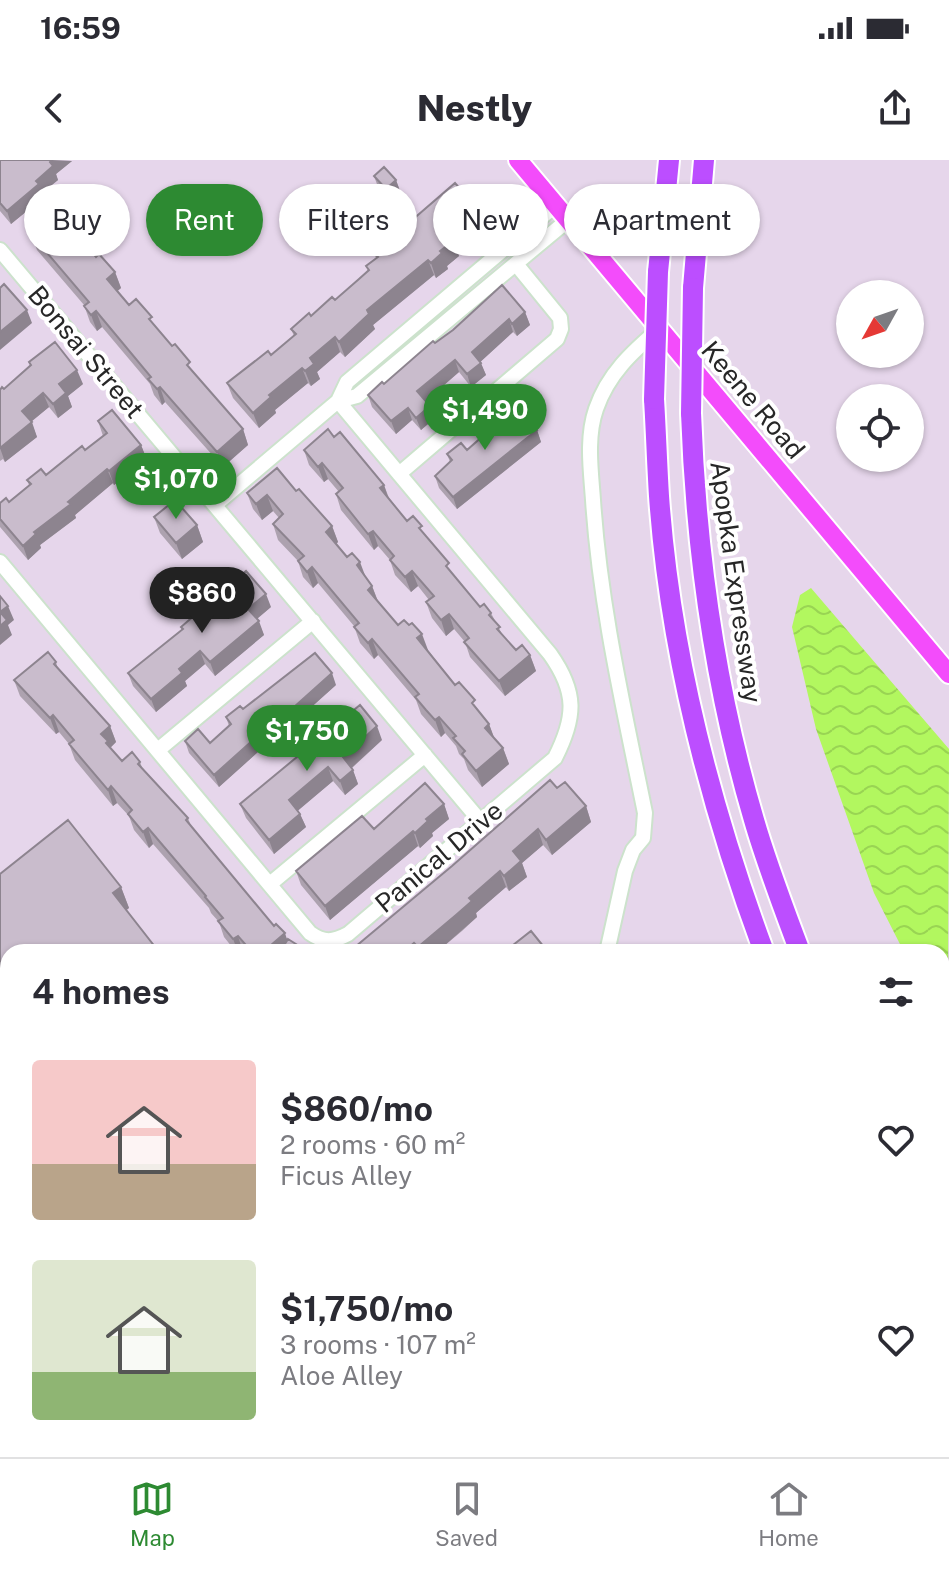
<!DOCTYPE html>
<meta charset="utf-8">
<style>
body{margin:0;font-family:"Public Sans",sans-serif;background:#f7f7f7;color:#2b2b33;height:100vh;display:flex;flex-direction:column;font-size:30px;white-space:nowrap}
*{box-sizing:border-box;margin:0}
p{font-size:26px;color:#7c7c81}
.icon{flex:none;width:44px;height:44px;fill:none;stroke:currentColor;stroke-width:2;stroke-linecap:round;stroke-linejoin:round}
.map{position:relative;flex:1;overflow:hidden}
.sheet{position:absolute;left:0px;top:784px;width:950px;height:514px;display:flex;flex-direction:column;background:#fff;border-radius:24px 24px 0 0;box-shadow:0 2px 6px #0004}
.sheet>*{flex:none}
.hud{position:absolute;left:24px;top:24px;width:902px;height:72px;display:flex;gap:16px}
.needle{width:52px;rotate:230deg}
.fabs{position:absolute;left:836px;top:120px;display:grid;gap:16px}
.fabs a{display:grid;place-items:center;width:88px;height:88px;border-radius:50%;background:#fff;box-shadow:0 2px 6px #0004;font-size:40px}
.price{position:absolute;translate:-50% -68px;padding:0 18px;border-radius:28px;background:#2d8a32;color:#fff;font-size:26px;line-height:52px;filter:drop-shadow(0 2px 4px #0008)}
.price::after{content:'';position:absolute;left:50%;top:48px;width:24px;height:18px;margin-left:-12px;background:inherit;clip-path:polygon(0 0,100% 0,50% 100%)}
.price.active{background:#222;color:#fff}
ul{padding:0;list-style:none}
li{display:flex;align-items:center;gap:24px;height:200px;padding:0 32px}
li span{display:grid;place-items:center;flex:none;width:224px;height:160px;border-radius:8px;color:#555}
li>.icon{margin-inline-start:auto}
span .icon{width:96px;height:96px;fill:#fffc;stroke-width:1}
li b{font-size:34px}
h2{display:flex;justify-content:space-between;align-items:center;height:96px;padding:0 32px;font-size:34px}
.pill{padding:0 28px;border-radius:36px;background:#fff;box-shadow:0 2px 6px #0004;font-size:28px;line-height:72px}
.pill.active{background:#2d8a32;color:#fff}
.status{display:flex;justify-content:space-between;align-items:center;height:56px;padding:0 40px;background:#fff;direction:ltr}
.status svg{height:22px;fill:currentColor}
header{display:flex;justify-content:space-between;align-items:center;height:104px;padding:0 32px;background:#fff;font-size:36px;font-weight:800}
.tab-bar{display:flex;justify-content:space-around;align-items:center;height:112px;border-top:2px solid #e1e1e2;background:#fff;font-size:22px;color:#7c7c81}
.tab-bar a{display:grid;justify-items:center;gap:4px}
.tab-bar .active{color:#2d8a32}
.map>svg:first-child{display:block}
.water{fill:url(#water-waves)}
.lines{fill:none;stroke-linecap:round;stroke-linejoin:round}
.minor-casing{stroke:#cce2cc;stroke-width:18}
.major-casing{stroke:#fff;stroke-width:22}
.highway-casing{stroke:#fff;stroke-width:24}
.minor{stroke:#fff;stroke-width:14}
.major{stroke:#f34cfb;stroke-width:18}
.highway{stroke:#bc4eff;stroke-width:20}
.highway-bridge-casing{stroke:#fff;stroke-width:24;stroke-linecap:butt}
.highway-bridge{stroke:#bc4eff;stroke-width:20}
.wall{fill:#ada2af}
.shaded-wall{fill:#8d848f}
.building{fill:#c9bccc;stroke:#8d848f;stroke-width:2}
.labels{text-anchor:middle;stroke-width:8;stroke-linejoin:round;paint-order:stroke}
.street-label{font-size:26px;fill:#272727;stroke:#fff}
</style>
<div class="status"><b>16:59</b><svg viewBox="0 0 49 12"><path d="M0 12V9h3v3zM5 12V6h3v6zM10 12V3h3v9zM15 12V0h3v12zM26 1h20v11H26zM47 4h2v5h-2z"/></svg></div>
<header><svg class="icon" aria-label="back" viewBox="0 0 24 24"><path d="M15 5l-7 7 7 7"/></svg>Nestly<svg class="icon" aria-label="share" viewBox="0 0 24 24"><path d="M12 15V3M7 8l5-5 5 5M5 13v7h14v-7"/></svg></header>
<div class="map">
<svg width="949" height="1297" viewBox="0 0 949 1297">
<defs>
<pattern id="water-waves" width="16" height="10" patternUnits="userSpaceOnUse" patternTransform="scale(2)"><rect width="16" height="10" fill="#b2f75f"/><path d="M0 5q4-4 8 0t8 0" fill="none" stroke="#99d453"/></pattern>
</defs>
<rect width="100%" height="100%" fill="#e6d6eb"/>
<path class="water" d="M 811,428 L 949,589 L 948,824 L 942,824 L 942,792 L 904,792 L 874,733 L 816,569 L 792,467 L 800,435 Z"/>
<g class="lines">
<g class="minor-casing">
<path id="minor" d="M 0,90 L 481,662
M 338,241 L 347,222 L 556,45
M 399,314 L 557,179 L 561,169 L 560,158 L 516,104
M 215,345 L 338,241 L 357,236 L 568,60
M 0,402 L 310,773 C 324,783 333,782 348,774 L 555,598 C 576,557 577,532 550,494 L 338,241
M 158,590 L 313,461
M 270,724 L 425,595
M 607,792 L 625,711 L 633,690 L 643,678 L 645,653 C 624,549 600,447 593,340 C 591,311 586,278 596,249 C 608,214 632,192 659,169"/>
</g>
<g class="major-casing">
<path id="major" d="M 518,0 L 949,514"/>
</g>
<g class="highway-casing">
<path id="highway" d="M 658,112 L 669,0
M 693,128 L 704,0
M 654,239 C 656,271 657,304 659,336 C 670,492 710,646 764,792
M 691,253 C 696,390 715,528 754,660 C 767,705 784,749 800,792
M 942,1160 L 949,1178
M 942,1257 L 949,1275"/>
</g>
<use href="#minor" class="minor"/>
<use href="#major" class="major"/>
<use href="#highway" class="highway"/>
<g class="highway-bridge-casing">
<path id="highway-bridge" d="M 654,239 L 658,112
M 691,253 L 693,128"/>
</g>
<use href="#highway-bridge" class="highway-bridge"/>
</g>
<path class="wall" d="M 0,0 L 72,1 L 56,14 L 58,20 L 42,33 L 44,37 L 11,64 L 0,51 Z
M 374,16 L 396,20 L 400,31 L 390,40 L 378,27 Z
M 455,23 L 489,71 L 478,80 L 471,71 L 455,84 L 459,96 L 447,106 L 448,109 L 436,118 L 434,115 L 373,165 L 375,169 L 345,197 L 340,192 L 317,212 L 320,219 L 311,226 L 308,223 L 275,250 L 276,253 L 259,268 L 233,238 L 227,223 L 271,195 L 294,176 L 291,169 L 335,140 L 368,111 L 366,106 L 376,98 L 374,93 Z
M 31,74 L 72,80 L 115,112 L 121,128 L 117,131 L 129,145 L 155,167 L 243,269 L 248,285 L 223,307 L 165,242 L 162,245 L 154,235 L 150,224 L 102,167 L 97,171 L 90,162 L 84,145 L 37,90 Z
M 525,152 L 530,165 L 517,176 L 513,172 L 480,202 L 486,215 L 471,227 L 459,212 L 426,241 L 435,258 L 421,270 L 412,260 L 396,274 L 372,247 L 368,235 L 384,224 L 435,183 Z
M 29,202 L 83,224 L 68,236 L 72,247 L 58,258 L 49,247 L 31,262 L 37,277 L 5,302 L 3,299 L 0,301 L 0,230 L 4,229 L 30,206 Z
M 98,261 L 141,285 L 147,300 L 114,325 L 113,323 L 75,355 L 76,358 L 40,385 L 41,388 L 28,400 L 0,367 L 0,343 L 9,342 L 29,325 L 27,320 L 46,315 L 85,290 L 103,276 Z
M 537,270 L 541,282 L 457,349 L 439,328 L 435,316 L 450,302 L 447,294 L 467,290 Z
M 334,277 L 384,325 L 389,338 L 407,361 L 424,374 L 453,415 L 480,447 L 491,453 L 503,476 L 516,490 L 530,495 L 536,511 L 505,536 L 470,497 L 465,482 L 454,469 L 446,476 L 432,458 L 426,442 L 429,440 L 418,426 L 411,432 L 395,415 L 390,400 L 378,386 L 374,390 L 341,350 L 336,334 L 339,332 L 328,319 L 324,322 L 309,305 L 304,290 Z
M 296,331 L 332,366 L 338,382 L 336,384 L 365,417 L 372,426 L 378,441 L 398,465 L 428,490 L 455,525 L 489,564 L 494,578 L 503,588 L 509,604 L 482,627 L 468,610 L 464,599 L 459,594 L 456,586 L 445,573 L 441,577 L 421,554 L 416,540 L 378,495 L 374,499 L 360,483 L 354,466 L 318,423 L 313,428 L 303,417 L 298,401 L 278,380 L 273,364 L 279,358 L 273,351 L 262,360 L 253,349 L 247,333 Z
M 154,357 L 197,365 L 203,382 L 182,399 L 160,373 Z
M 271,447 L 257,459 L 264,475 L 215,516 L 205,504 L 185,521 L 187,526 L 156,552 L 133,526 L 128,513 L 182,470 L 181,467 Z
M 56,502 L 58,509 L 110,566 L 116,582 L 110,588 L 122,601 L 140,602 L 143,610 L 188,658 L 191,666 L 274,766 L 301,792 L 236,792 L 224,777 L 219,762 L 211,753 L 209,748 L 153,684 L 149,688 L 134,670 L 129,656 L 117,643 L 113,646 L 75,600 L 69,584 L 59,572 L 56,574 L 20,536 L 14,520 Z
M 336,525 L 288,568 L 287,566 L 219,627 L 189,593 L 185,581 L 210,583 L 229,566 L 226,557 L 243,549 Z
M 382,580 L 352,608 L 358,624 L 345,635 L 333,621 L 298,650 L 300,654 L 306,667 L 274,694 L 246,658 L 240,644 Z
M 557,628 L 586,646 L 591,662 L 552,695 L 543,685 L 522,703 L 527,717 L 509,731 L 506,727 L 476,753 L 477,757 L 462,771 L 437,792 L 349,792 Z
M 444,644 L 449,659 L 432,673 L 433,676 L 420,688 L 418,686 L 330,760 L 301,725 L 296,711 L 374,669 Z
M 0,714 L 121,727 L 129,748 L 8,792 L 8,1087 L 0,1077 Z
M 544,1290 L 573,1290 L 546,1294 Z"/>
<path class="shaded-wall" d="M 52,0 L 72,1 L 56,14 L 58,20 L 42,33 L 44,37 L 11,64 L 7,51 L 36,21 Z
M 396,20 L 400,31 L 390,40 L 386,29 Z
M 483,55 L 489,71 L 478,80 L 473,64 Z
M 465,56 L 471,71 L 455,84 L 459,96 L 447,106 L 448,109 L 436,118 L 431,103 L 440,91 L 446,72 Z
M 428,100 L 434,115 L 373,165 L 375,169 L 345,197 L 339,182 L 367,150 Z
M 115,112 L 121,128 L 113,135 L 107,119 Z
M 27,150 L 32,163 L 0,190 L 0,172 Z
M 96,151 L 102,167 L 97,171 L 91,155 Z
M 525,152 L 530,165 L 517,176 L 512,164 Z
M 509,159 L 513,172 L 477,205 L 472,192 Z
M 335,177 L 340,192 L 317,212 L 320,219 L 311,226 L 305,211 L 310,198 Z
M 455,200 L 459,212 L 422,244 L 417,231 Z
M 481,203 L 486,215 L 471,227 L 467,214 Z
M 302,208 L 308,223 L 275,250 L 276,253 L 259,268 L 253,253 L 269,235 Z
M 77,210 L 83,224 L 68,236 L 72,247 L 58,258 L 53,244 L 59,224 Z
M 160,227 L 165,242 L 162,245 L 157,229 Z
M 43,233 L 49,247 L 27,265 L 22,251 Z
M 430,246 L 435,258 L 421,270 L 416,258 Z
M 408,248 L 412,260 L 396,274 L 391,261 Z
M 32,262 L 37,277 L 5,302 L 0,288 Z
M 243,269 L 248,285 L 223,307 L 217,292 Z
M 537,270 L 541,282 L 457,349 L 453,337 Z
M 141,285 L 147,300 L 114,325 L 109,311 Z
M 322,303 L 328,319 L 324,322 L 318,307 Z
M 107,309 L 113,323 L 75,355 L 76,358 L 40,385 L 41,388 L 28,400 L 23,386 L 34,372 Z
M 384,325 L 389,340 L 380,328 Z
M 267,335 L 273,351 L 262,360 L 256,344 Z
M 197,365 L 203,382 L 182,399 L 176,383 Z
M 332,366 L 338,382 L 332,388 L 326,372 Z
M 373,371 L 378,386 L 374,390 L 368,374 Z
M 360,402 L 366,418 L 357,405 Z
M 312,407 L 318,423 L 313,428 L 307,412 Z
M 412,411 L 418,426 L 411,432 L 405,417 Z
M 372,426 L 378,442 L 368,430 Z
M 266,434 L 271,447 L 253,462 L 248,449 Z
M 8,446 L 14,460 L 8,465 L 12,475 L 0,485 L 0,452 Z
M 449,454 L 454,469 L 446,476 L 441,460 Z
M 259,461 L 264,475 L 215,516 L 210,502 Z
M 422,474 L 428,490 L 423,494 L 417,478 Z
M 372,479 L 378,495 L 374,499 L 368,483 Z
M 200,491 L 205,504 L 185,521 L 187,526 L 156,552 L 151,539 L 179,509 Z
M 530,495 L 536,511 L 505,536 L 499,521 Z
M 332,513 L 336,525 L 288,568 L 284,556 Z
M 282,554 L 287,566 L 219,627 L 214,615 Z
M 53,555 L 59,572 L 56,574 L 50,558 Z
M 439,557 L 445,573 L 441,577 L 435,560 Z
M 489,564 L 495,580 L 485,568 Z
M 110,566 L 116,582 L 110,588 L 113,597 L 101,574 Z
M 377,566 L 382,580 L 348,611 L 343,597 Z
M 503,588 L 509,604 L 482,627 L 476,611 Z
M 328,607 L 333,621 L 294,654 L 289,640 Z
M 353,610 L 358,624 L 345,635 L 340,621 Z
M 111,626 L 117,643 L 113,646 L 108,630 Z
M 444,644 L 449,659 L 432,673 L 433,676 L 420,688 L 415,673 L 426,659 Z
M 586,646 L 591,662 L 552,695 L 546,680 Z
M 300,654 L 306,667 L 274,694 L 269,680 Z
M 148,668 L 153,684 L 149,688 L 143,672 Z
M 538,669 L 543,685 L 522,703 L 527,717 L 509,731 L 504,716 L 513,691 Z
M 413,671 L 418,686 L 330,760 L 325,746 Z
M 500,711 L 506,727 L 476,753 L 477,757 L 437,792 L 420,792 L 418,787 L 469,738 Z
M 121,727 L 129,748 L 121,755 L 113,733 Z
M 285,773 L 290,789 L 287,792 L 263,792 Z
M 238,776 L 243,792 L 238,792 L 233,779 Z
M 414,783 L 418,792 L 404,792 Z
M 8,1063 L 8,1085 L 2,1068 Z
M 5,1134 L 8,1142 L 8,1159 L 0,1166 L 0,1138 Z"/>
<path class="building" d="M 0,0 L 52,0 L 50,2 L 53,6 L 36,21 L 39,24 L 7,51 L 0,43 Z
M 384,7 L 396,20 L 386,29 L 374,16 Z
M 455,23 L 483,55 L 473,64 L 465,56 L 446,72 L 454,80 L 440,91 L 442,93 L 431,103 L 428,100 L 367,150 L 369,154 L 339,182 L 335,177 L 310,198 L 314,204 L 305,211 L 302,208 L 269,235 L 271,237 L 253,253 L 227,223 L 268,191 L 271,195 L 296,174 L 291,169 L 309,153 L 311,156 L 332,137 L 335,140 L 359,119 L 369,110 L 366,106 L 378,97 L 374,93 Z
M 52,57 L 72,80 L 78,75 L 96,97 L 99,94 L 115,112 L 107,119 L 129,145 L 136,139 L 152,157 L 149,159 L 172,186 L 175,184 L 190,202 L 187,205 L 243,269 L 217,292 L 160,227 L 157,229 L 148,219 L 151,217 L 96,151 L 91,155 L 84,146 L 89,142 L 31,74 Z
M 4,124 L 27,150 L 0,172 L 0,128 Z
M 502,125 L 525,152 L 512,164 L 509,159 L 472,192 L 481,203 L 467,214 L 455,200 L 417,231 L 430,246 L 416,258 L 408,248 L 391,261 L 368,235 L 382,222 L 384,224 L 433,181 L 435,183 L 453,170 Z
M 55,182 L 77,210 L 59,224 L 66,233 L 53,244 L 43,233 L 22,251 L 32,262 L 0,288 L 0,230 L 2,227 L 4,229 L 31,205 L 29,202 Z
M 517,246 L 537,270 L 453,337 L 435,316 L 452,300 L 447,294 L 461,283 L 467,290 Z
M 112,250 L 141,285 L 109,311 L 107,309 L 68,342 L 71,344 L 34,372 L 36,374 L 23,386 L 0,359 L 0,343 L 6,338 L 9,342 L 31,324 L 27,320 L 41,309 L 46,315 L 82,286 L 85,290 L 107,273 L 98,261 Z
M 328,269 L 334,277 L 340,272 L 384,325 L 380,328 L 407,361 L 413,356 L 422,366 L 419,368 L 449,403 L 446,406 L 480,447 L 484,444 L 491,453 L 489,455 L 500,467 L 497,469 L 516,490 L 522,485 L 530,495 L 499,521 L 464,482 L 469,478 L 449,454 L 441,460 L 426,442 L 434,436 L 412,411 L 405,417 L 390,400 L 394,396 L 373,371 L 368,374 L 336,334 L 343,328 L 322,303 L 318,307 L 304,290 Z
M 277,308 L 296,331 L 299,329 L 332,366 L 326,372 L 347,397 L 352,393 L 360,402 L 357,405 L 372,426 L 368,430 L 398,465 L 404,460 L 409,465 L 412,463 L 422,474 L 417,478 L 455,525 L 459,522 L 475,540 L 472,543 L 489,564 L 485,568 L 503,588 L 476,611 L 462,594 L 465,591 L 453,578 L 456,576 L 439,557 L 435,560 L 426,550 L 415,537 L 419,534 L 372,479 L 368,483 L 354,467 L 359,463 L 312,407 L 307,412 L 298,401 L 304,396 L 273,364 L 283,354 L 267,335 L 256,344 L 247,333 Z
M 175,340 L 197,365 L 176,383 L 154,357 Z
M 246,411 L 266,434 L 248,449 L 259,461 L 210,502 L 200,491 L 179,509 L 182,513 L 151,539 L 128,513 L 183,469 L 181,467 Z
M 0,436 L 8,446 L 0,452 L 7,460 L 0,466 Z
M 48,492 L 56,502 L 54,504 L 110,566 L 101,574 L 108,581 L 106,583 L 122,601 L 132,592 L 140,602 L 138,604 L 188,658 L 186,660 L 274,766 L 276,764 L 285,773 L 263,792 L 252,792 L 238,776 L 233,779 L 218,761 L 223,758 L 205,737 L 206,736 L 148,668 L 143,672 L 128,654 L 132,650 L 111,626 L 108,630 L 69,584 L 74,580 L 53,555 L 50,558 L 14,520 Z
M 315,493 L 332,513 L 284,556 L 282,554 L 214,615 L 185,581 L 198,569 L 210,583 L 231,564 L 226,557 L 240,546 L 243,549 Z
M 360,545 L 377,566 L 343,597 L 353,610 L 340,621 L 328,607 L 289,640 L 300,654 L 269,680 L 240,644 Z
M 550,620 L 557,628 L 565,622 L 586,646 L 546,680 L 538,669 L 513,691 L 521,701 L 504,716 L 500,711 L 469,738 L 472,741 L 456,755 L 418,787 L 414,783 L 404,792 L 349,792 L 452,706 Z
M 425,623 L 444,644 L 426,659 L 428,661 L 415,673 L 413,671 L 325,746 L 296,711 L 362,656 L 374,669 Z
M 68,660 L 121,727 L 113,733 L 159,792 L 8,792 L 8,1063 L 2,1068 L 0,1066 L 0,714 Z
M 531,771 L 548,792 L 511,792 L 508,789 Z
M 288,779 L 299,786 L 295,792 L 280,792 Z
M 0,1127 L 5,1134 L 0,1138 Z
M 8,1171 L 8,1290 L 43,1290 L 44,1291 L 46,1290 L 130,1290 L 135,1297 L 0,1297 L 0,1177 Z
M 490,1290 L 497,1290 L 503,1297 L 483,1297 Z"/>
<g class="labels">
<g class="street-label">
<text transform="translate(86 192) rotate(50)" y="9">Bonsai Street</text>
<text transform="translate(753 240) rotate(50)" y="9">Keene Road</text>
<text transform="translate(736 422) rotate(82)" y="9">Apopka Expressway</text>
<text transform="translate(439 697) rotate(-40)" y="9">Panical Drive</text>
</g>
</g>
</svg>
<div class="fabs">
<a><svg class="needle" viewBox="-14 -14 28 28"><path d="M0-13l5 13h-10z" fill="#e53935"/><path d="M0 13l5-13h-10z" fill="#7c7c81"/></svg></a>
<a><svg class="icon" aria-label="locate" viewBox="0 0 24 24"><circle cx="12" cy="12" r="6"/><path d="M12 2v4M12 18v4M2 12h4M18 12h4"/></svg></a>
</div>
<b class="price" style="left:485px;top:292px">$1,490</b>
<b class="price" style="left:176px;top:361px">$1,070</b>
<b class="price active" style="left:202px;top:475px">$860</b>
<b class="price" style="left:307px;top:613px">$1,750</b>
<div class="hud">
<a class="pill">Buy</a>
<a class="pill active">Rent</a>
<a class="pill">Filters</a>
<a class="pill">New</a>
<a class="pill">Apartment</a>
</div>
<section class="sheet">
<h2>4 homes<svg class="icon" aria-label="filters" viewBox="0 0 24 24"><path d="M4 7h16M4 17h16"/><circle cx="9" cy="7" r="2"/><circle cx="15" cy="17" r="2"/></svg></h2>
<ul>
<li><span style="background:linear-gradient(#f6c9c9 65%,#b9a48a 0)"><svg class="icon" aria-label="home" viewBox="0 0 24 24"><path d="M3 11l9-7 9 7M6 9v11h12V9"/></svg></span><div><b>$860/mo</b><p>2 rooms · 60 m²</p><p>Ficus Alley</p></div><svg class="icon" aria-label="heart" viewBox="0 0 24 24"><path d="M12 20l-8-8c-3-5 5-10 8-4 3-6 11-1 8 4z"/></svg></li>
<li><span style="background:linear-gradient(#dfe7d0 70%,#8fb573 0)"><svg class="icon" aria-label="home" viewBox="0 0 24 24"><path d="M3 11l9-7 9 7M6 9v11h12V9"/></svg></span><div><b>$1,750/mo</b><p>3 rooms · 107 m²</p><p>Aloe Alley</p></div><svg class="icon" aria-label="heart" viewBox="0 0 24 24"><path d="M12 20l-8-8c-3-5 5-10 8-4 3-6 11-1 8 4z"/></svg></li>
</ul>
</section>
</div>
<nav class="tab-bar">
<a class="active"><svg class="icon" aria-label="map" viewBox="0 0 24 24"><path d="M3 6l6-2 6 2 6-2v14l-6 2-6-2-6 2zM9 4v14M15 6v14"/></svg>Map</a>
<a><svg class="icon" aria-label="saved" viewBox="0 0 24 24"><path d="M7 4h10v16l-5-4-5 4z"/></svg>Saved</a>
<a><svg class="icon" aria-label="home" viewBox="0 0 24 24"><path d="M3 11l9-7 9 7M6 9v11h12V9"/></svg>Home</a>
</nav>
